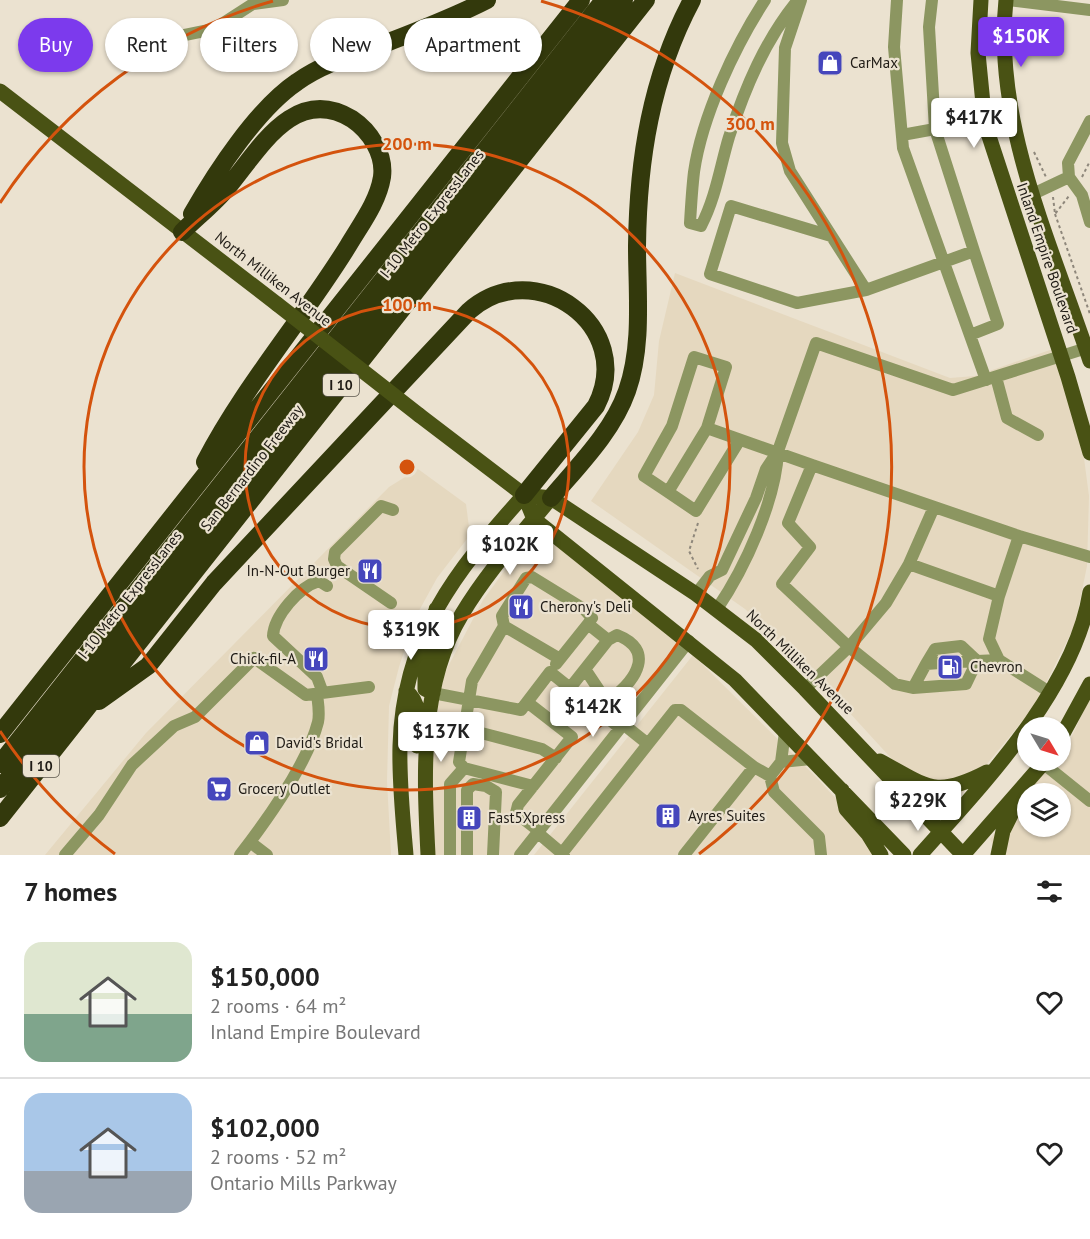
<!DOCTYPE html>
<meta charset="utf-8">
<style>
body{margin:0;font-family:"PT Sans",sans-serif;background:#f6f6f6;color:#222;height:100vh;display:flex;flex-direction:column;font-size:22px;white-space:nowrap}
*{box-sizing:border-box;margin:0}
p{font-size:20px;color:#767676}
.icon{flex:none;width:33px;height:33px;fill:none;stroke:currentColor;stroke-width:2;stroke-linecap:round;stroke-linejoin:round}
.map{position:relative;height:855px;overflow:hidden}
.details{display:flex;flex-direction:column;background:#fff;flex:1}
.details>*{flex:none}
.top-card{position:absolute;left:18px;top:18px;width:600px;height:54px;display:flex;gap:12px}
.needle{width:39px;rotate:128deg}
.tools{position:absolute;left:1017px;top:717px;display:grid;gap:12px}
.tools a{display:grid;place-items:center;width:54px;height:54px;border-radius:50%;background:#fff;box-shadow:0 2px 4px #0004;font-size:30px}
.price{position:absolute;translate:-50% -51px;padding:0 14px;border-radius:6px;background:#fff;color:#222;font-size:20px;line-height:39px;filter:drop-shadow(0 2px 3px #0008)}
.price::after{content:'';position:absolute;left:50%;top:36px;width:18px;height:14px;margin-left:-9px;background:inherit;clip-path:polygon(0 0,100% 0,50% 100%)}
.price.on{background:#7c3aed;color:#fff}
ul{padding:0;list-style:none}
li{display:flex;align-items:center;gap:18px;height:150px;padding:0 24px}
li+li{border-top:2px solid #e0e0e0}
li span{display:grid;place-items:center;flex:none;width:168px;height:120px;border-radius:18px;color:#555}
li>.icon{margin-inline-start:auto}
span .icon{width:72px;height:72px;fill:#fffc;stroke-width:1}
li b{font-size:26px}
h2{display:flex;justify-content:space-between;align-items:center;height:72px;padding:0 24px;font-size:26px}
.chip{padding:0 21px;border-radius:27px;background:#fff;box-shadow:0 2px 4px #0004;font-size:21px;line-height:54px}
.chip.on{background:#7c3aed;color:#fff}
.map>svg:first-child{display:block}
.built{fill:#e5d8bf;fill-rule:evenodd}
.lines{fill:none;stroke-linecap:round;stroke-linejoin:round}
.path{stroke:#8e877b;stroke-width:2;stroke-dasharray:3 3;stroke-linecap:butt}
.minor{stroke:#8c9661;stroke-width:12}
.major{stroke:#495214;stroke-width:15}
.highway{stroke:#33390c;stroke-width:18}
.major-bridge{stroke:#495214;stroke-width:15}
.ring{fill:none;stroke:#d4530d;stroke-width:3}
.labels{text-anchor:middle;stroke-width:4.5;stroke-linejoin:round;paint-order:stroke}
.shield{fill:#ebe2d0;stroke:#5c574d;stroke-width:1.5}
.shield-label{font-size:14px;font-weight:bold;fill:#1f1b15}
.poi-label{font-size:15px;fill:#1f1b15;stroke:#ebe2d0;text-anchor:start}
.street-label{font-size:15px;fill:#1f1b15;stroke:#ebe2d0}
.centre{fill:#d4530d;stroke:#ebe2d0;stroke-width:3}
.ring-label{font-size:18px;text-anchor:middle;font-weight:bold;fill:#d4530d;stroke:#ebe2d0;stroke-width:4.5;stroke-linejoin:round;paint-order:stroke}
</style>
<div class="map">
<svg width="1090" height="855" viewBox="0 0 1090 855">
<rect width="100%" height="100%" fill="#ebe2d0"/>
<path class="built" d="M 675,273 L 950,378 L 975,376 L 1053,349 L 1080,428 L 1089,496 L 1087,566 L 1075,625 L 1034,707 L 944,816 L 826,687 L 745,609 L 591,501 L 638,432 L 654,395 L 659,341 Z
M 418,469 L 466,504 L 470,535 L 437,578 L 415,618 L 399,667 L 389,706 L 387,781 L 391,855 L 45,855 L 146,733 L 389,487 Z
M 535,529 L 682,643 L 514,855 L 433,855 L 432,752 L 442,678 L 483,600 Z
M 693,655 L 816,777 L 888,855 L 534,855 Z
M 1090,697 L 1090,855 L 998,855 L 990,839 L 1053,761 L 1060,760 L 1061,751 L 1071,738 ZM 1028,794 L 1060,794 L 1060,826 L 1028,826 Z"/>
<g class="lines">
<path class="path" d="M 1019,34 L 1023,19
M 1034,152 L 1046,177
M 1082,177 L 1090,161
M 1053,197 L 1055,214 L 1069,196
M 1055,214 L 1090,314
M 698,523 L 689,551 L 698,569
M 940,809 L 944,803"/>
<path class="minor" d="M 765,0 C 735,46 702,116 694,172 C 692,189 691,206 690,223 L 701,226 C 716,197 720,167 729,137 C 745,88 765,40 798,0
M 801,0 L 785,48 L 782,143 L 790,171 L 866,290 L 974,251 L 998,324 L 970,335
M 897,0 L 894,47 L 903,148 L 986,380
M 932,0 L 929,27 L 935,129 L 974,251
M 1008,0 L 1090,10
M 253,4 L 283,0
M 136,45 L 214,29 L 259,0
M 1090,121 L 1068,163 L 1069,177 L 1082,195 L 1090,222
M 902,135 L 935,129
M 1033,194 L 1069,177
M 831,236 L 731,206 L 710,274 L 797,303 L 866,290
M 996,377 L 1007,418 L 1038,435
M 707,428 L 726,367 L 694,357 L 672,426 L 644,476 L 668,492 L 707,428 L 812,465
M 778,451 L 816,343 L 953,390 L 1090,347
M 668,492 L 696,511 L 739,441
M 909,564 L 934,507
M 696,594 L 710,576 L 722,570 L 756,498 L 766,469 L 778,451 C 776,500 745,568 717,609
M 999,596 L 1019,536
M 391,603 L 337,566 L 334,559 L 335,552 L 381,506 L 393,510
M 504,626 L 502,616 L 526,578 L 532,577 L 584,609 L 592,618 L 588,624
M 999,660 L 977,661 L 966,684 L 913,688 L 895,684 L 849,647 L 886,603 L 909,564 L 999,596 L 989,639 L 999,660 L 1051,693
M 959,662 L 977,661
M 556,664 L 588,624 L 608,640 L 570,688
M 926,664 L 935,649 L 961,646 L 977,661
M 585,669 L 603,696 L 612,698 C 637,679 655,650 617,635 L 608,640
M 913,688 L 926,664 L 940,663
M 805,689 L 849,647 L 782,584 L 810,547 L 788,523 L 812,465 L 1019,536 L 1090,557
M 323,693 L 317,677 L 273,636 C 274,616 299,587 319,581 L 327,586
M 433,693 L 521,710 L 550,672 L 620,728
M 527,702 L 572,737 L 518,805 L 516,813 L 539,831
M 623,724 L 648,744 L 675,710 L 681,710 L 754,767 L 770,776 L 781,762 L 785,732
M 466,729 L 542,749 L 556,758
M 781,762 L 811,759
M 1044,764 L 1090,801
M 770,776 L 774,792 L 819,837 L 821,855
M 533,786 L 464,768 L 459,762 L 472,681 L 504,626 L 560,659
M 538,833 L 564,855
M 250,842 L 267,855
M 563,852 L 648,744
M 65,855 L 99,815 L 132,765 L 174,726 L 195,717 L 254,658 L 306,695 L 369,687
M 240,855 C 267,820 307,765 318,722 C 320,713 318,703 317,694
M 450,855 L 450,784 L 464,768
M 467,855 L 467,790 L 473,784 L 486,786 L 496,792 L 493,855
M 520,855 L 689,641
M 684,855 L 754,767"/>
<path class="major" d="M 981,0 L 978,53 L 985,124 L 1068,377 L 1090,453
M 1006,0 C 993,124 1052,245 1090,361
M 0,91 L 277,304
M 419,415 L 524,495 L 551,498 L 696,594 L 756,640 L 805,689 L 963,855
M 524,495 L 534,519 L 735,680 L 904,855
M 406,691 C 423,704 418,727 417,746
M 433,693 L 425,689 L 425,671 L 437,637 L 436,609
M 1060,739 L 1090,684
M 880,761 C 928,787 935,799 987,772
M 842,790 L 846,809 L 868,834 L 881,855
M 406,855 C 403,819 399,782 400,746 C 403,636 455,572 524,495
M 428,855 C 424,775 419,685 462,614 C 487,572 521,535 551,498
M 920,855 C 983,784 1075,689 1090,592
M 963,855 L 1046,760
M 998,855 L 1003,831 L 1016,805"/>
<path class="highway" d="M 192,214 C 216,172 257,109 297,82 C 322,64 353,55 381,45 C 417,31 452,18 487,0
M 182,232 C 197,217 215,203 228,187 C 259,150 294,84 352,119 C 370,131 385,154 382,177 C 378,202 361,224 348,246 C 303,319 245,385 205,462
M 551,498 C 579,465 613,431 627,391 C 643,346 637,293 637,246 C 638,160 651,77 692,0
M 99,701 L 148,666 L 214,583 L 469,311 C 535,253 637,327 596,406 L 524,495
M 0,734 L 581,0
M 0,764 L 604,0
M 0,789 L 624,0
M 0,818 L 646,0"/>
<path class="major-bridge" d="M 277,304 L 419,415"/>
</g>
<g class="ring">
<circle cx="407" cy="467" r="162"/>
<circle cx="407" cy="467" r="323"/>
<path d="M115 854A485 485 0 0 1 0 731M0 203A485 485 0 0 1 273 1M541 1A485 485 0 0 1 699 854"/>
</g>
<defs>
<g id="shop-square" transform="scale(1.35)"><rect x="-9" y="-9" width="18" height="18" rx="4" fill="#4546bc" stroke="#ebe2d0"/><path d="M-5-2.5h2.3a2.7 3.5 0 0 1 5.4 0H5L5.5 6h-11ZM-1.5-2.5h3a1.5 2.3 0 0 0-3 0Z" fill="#fff"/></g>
<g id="restaurant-square" transform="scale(1.35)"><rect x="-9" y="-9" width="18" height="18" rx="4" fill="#4546bc" stroke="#ebe2d0"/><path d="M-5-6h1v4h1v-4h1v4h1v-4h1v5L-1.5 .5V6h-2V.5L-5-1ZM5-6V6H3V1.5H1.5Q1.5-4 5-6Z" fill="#fff"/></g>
<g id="fuel-square" transform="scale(1.35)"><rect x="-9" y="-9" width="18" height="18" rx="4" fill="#4546bc" stroke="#ebe2d0"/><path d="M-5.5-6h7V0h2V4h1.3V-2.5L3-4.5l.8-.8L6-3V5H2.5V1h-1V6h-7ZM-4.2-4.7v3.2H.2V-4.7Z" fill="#fff"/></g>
<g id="supermarket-square" transform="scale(1.35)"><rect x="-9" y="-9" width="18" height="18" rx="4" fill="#4546bc" stroke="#ebe2d0"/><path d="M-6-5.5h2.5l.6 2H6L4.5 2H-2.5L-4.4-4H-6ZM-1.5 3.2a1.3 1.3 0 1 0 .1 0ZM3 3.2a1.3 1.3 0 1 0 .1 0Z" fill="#fff"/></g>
<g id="building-square" transform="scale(1.35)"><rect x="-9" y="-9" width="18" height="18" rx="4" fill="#4546bc" stroke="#ebe2d0"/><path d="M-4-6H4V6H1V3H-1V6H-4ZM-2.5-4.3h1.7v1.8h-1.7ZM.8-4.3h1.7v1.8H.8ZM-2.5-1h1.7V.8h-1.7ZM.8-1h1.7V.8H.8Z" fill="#fff"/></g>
</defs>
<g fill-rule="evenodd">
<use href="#shop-square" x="830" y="63"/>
<use href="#restaurant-square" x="370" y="571"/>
<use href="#restaurant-square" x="521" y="607"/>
<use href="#restaurant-square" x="316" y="659"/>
<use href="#fuel-square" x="950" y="667"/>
<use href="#shop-square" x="257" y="743"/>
<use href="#supermarket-square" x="219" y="789"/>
<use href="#building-square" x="668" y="816"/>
<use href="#building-square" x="469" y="818"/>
</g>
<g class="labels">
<g class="shield">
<rect x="323" y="374" width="36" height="22" rx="4.5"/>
<rect x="23" y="755" width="36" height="22" rx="4.5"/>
</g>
<g class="shield-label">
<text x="341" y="390">I 10</text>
<text x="41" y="771">I 10</text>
</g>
<g class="poi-label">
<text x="850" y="68">CarMax</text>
<text x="350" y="576" text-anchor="end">In-N-Out Burger</text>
<text x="540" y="612">Cherony's Deli</text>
<text x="296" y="664" text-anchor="end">Chick-fil-A</text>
<text x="970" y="672">Chevron</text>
<text x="276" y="748">David's Bridal</text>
<text x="238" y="794">Grocery Outlet</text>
<text x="688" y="821">Ayres Suites</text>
<text x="488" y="823">Fast5Xpress</text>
</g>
<g class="street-label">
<text transform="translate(432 214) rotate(-52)" y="5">I-10 Metro ExpressLanes</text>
<text transform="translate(1047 258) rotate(71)" y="5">Inland Empire Boulevard</text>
<text transform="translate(273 279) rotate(38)" y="5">North Milliken Avenue</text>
<text transform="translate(252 468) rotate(-52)" y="5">San Bernardino Freeway</text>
<text transform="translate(130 595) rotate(-52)" y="5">I-10 Metro ExpressLanes</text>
<text transform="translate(800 662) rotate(44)" y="5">North Milliken Avenue</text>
</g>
</g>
<circle cx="407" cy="467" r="9" class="centre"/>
<g class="ring-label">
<text x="750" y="130">300 m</text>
<text x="407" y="150">200 m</text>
<text x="407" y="311">100 m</text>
</g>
</svg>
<div class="tools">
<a><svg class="needle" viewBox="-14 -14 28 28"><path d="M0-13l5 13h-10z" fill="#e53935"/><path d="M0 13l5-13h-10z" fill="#767676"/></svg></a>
<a><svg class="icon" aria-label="layers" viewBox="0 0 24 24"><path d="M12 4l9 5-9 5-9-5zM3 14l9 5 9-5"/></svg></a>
</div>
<b class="price on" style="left:1021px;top:68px">$150K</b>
<b class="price" style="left:974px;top:149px">$417K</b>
<b class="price" style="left:510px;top:576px">$102K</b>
<b class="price" style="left:411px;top:661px">$319K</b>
<b class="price" style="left:593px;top:738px">$142K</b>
<b class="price" style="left:441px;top:763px">$137K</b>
<b class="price" style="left:918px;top:832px">$229K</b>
<div class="top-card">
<a class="chip on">Buy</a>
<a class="chip">Rent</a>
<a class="chip">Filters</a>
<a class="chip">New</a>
<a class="chip">Apartment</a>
</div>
</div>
<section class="details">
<h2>7 homes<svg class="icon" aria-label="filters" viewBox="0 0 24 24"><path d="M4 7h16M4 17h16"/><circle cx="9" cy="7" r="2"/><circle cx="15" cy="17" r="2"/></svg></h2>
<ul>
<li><span style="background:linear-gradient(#dfe7d0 60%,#7fa58c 0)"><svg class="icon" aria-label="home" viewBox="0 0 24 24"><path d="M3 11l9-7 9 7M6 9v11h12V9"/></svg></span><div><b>$150,000</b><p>2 rooms · 64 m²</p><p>Inland Empire Boulevard</p></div><svg class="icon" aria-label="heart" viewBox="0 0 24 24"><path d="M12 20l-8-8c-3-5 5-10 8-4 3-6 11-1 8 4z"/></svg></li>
<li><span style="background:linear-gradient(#a9c7e8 65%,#9aa5b1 0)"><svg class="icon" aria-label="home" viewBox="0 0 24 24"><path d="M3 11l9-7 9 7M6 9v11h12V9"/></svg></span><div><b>$102,000</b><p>2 rooms · 52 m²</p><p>Ontario Mills Parkway</p></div><svg class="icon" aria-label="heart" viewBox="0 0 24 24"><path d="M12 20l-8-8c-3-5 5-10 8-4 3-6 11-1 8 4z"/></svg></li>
</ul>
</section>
